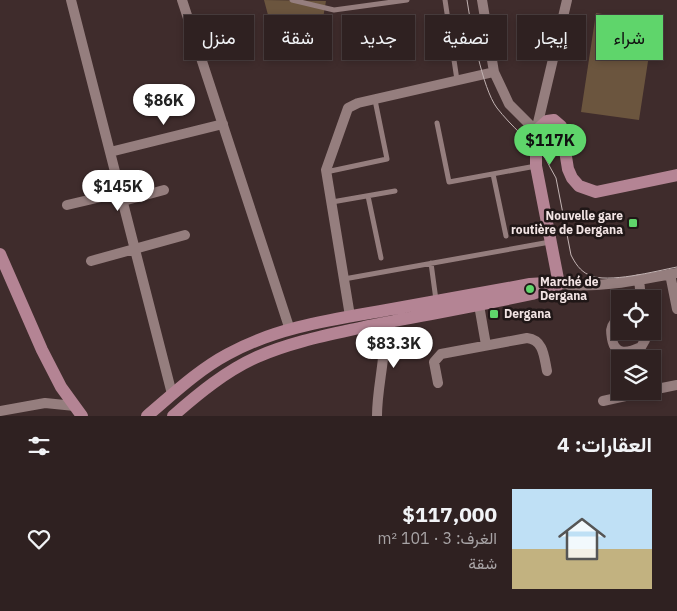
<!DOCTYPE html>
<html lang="ar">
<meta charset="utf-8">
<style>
body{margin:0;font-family:"IBM Plex Sans",Vazirmatn,sans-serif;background:#3b2e2e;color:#f1f3f6;direction:rtl;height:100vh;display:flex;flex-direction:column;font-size:19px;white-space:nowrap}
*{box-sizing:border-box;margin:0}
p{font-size:16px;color:#a7a3a5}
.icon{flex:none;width:28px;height:28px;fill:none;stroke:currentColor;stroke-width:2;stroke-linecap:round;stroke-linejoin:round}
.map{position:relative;height:416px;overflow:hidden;direction:ltr}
.side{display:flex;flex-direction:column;background:#2f2121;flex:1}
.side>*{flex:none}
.hud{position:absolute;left:15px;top:15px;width:648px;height:45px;direction:rtl;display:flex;gap:10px}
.controls{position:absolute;left:611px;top:290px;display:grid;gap:10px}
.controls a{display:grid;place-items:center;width:50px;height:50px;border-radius:0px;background:#2f2121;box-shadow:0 2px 8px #0003,0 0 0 1px #4a3e3f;font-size:25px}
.price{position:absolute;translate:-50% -42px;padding:0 11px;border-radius:18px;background:#fff;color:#222;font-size:16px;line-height:32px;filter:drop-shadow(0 1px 2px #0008)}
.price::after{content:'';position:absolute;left:50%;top:30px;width:15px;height:11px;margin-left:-8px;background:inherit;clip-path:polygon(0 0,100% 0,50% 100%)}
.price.current{background:#5fd56b;color:#111}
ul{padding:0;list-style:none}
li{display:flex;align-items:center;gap:15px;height:125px;padding:0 25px}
li span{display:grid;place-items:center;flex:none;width:140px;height:100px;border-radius:0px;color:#555}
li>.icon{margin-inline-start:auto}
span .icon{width:60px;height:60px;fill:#fffc;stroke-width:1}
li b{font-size:21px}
h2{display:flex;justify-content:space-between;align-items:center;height:60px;padding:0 25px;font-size:21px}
.pill{padding:0 18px;border-radius:0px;background:#2f2121;box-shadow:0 2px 8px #0003,0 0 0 1px #4a3e3f;font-size:18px;line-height:45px}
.pill.current{background:#5fd56b;color:#111}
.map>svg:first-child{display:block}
.green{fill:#6b553e}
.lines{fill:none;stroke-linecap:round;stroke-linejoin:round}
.lane{stroke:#957e7e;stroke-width:5}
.street{stroke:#957e7e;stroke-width:10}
.secondary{stroke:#b48494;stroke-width:12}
.tram{stroke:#c3b4b4;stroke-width:1}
.poi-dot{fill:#5fd56b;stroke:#201717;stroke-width:2}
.labels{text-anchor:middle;stroke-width:5;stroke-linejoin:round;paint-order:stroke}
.poi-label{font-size:12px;font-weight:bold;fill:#f2e4e4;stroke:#201717;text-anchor:start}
</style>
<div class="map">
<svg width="677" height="416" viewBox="0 0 677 416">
<rect width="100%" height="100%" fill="#3f2c2c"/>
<path class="green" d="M 264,0 L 326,1 L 320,35 L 276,45 Z
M 596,13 L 654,22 L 639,120 L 581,112 Z"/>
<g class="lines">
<path class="lane" d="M 292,0 L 334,10 L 407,0
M 445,0 L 457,80
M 437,123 L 449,182 L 536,166
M 326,172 L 387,159 L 375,100
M 493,174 L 506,236
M 368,196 L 381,258
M 332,202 L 395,191
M 431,263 L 436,300
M 344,279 L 550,242"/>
<path class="street" d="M 71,0 L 172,394
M 182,0 L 290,330
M 482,0 L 494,72 L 509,104 L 536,131
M 536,131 L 567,0
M 110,152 L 223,124
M 67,205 L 114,194 L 123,201 L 164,190
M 91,261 L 185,235
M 670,274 L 677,309
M 639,279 L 641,299
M 559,284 C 598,289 638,280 677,273
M 479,305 L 486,345
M 350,316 L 326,170 L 348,108 L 358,103 L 494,72
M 620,320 L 614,323 C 610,328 611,332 612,339 C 615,356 628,353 641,347 L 645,340 L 644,331
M 438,383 L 434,362 L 441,354 L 527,338 C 544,340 544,357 547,371
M 652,390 L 677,385
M 603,401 L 648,391
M 0,411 L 45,403 L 75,406
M 377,416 C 377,385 387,355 384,323"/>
<path class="secondary" d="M 0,254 L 42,350 L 61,387 L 82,416
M 559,284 L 536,166 L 536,131 L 547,121 L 554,120 L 561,126 L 568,169 L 572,178 L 579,186 L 596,192 L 677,175
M 147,416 C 173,394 198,370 228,354 C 275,328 329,320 381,311 C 431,302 481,293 530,284 L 545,283 L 559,284
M 173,416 C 199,393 226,371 257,357 C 291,342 328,335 364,327 C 420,316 476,306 532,294 L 558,285"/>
<path class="tram" d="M 467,0 C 471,26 482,88 497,108 C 511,126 529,141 545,158 L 556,178 L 571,255 C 575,263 580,271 589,275 C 607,284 656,271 677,267"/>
</g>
<g class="poi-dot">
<rect x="628" y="218" width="10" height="10" rx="2.5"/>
<circle cx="530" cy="289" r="5"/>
<rect x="489" y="309" width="10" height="10" rx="2.5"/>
</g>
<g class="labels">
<g class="poi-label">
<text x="623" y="220" text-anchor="end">Nouvelle gare<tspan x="623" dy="14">routière de Dergana</tspan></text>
<text x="540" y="286">Marché de<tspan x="540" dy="14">Dergana</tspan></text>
<text x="504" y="318">Dergana</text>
</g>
</g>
</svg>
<div class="controls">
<a><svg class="icon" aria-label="locate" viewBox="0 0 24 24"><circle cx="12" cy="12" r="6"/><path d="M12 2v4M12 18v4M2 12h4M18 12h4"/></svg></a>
<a><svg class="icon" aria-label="layers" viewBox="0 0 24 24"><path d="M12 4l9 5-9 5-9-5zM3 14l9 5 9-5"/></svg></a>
</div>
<b class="price" style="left:164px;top:126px">$86K</b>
<b class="price current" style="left:550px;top:166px">$117K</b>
<b class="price" style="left:118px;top:212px">$145K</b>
<b class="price" style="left:394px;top:369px">$83.3K</b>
<div class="hud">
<a class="pill current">شراء</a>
<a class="pill">إيجار</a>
<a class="pill">تصفية</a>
<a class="pill">جديد</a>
<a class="pill">شقة</a>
<a class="pill">منزل</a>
</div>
</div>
<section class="side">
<h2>العقارات: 4<svg class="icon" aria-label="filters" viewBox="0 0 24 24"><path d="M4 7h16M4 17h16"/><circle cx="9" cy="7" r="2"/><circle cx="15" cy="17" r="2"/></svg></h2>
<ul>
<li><span style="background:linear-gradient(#bfe0f5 60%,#c2b280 0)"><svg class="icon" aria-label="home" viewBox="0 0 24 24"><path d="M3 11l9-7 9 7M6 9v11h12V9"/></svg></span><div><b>$117,000</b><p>الغرف: 3 · 101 m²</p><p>شقة</p></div><svg class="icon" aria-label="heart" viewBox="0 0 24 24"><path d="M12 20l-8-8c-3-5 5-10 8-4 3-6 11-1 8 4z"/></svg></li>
</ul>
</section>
